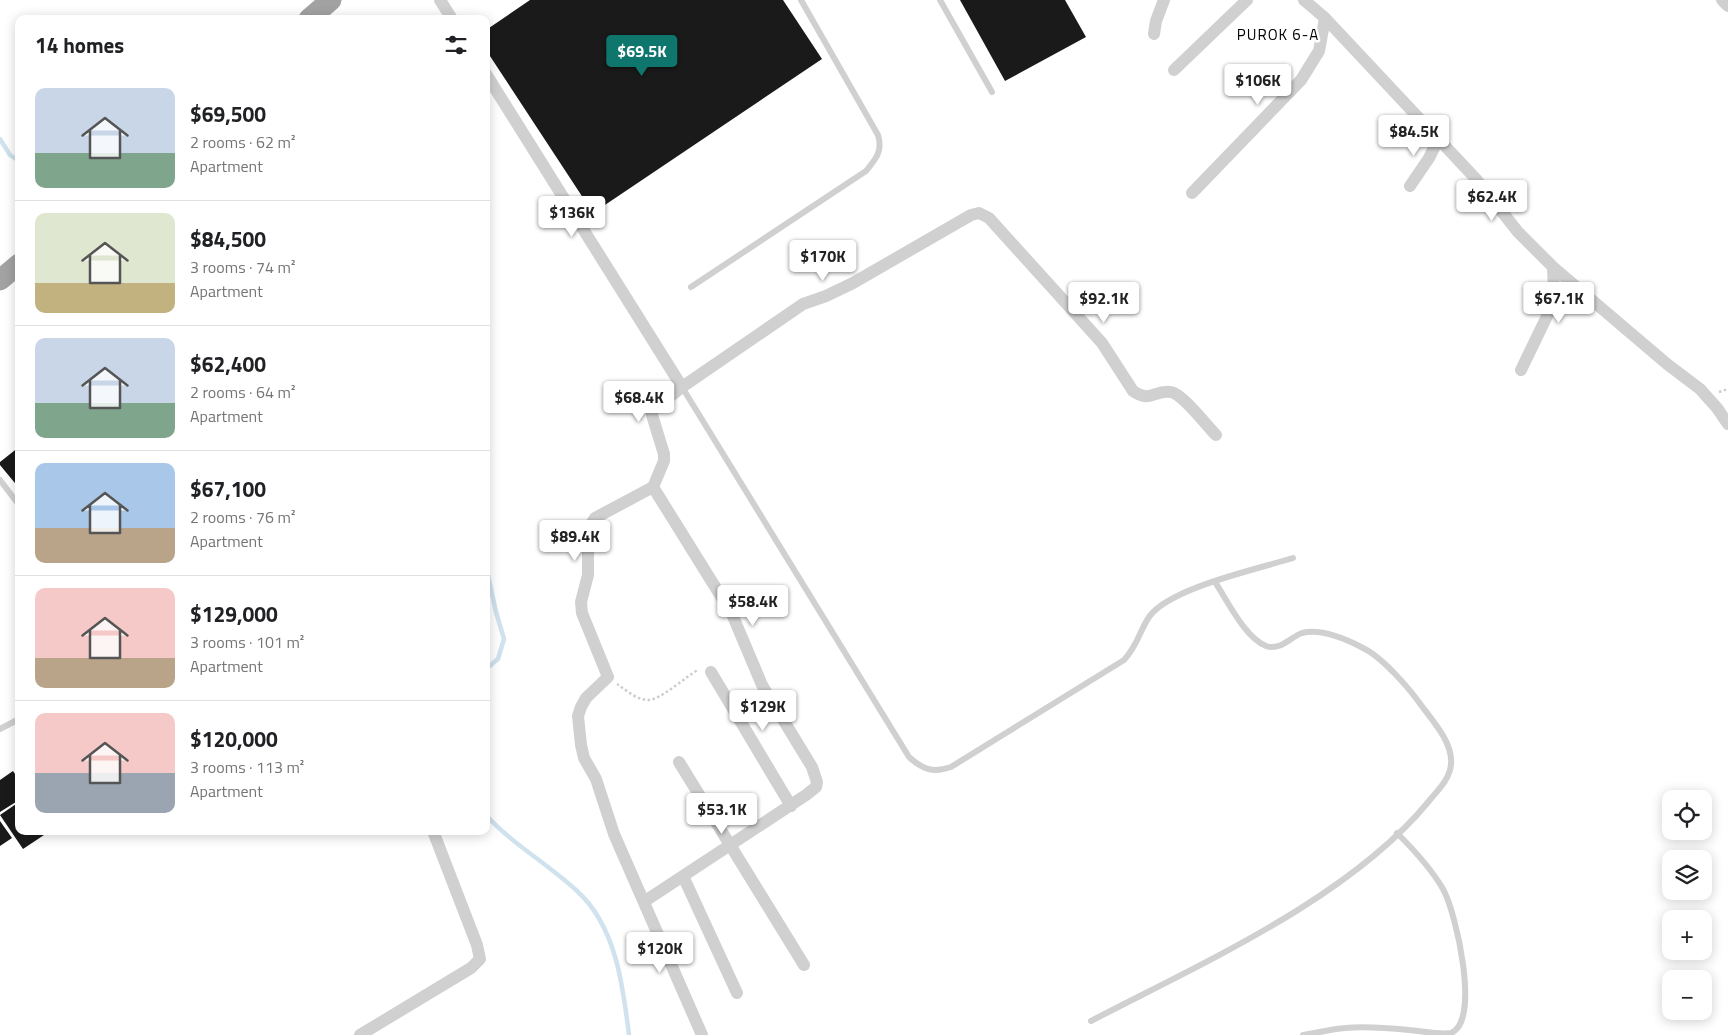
<!DOCTYPE html>
<meta charset="utf-8">
<style>
body{margin:0;font-family:"Titillium Web",sans-serif;background:#f2f2f2;color:#202124;height:100vh;display:flex;flex-direction:column;font-size:19px;white-space:nowrap}
*{box-sizing:border-box;margin:0}
p{font-size:16px;color:#757577}
.icon{flex:none;width:28px;height:28px;fill:none;stroke:currentColor;stroke-width:2;stroke-linecap:round;stroke-linejoin:round}
.map{position:relative;flex:1;overflow:hidden}
.panel{position:absolute;left:15px;top:15px;width:475px;height:820px;display:flex;flex-direction:column;background:#fff;border-radius:10px;box-shadow:0 2px 12px #0003}
.panel>*{flex:none}
.tools{position:absolute;left:1662px;top:790px;display:grid;gap:10px}
.tools a{display:grid;place-items:center;width:50px;height:50px;border-radius:10px;background:#fff;box-shadow:0 2px 12px #0003;font-size:25px}
.price{position:absolute;translate:-50% -42px;padding:0 11px;border-radius:5px;background:#fff;color:#222;font-size:16px;line-height:32px;filter:drop-shadow(0 1px 2px #0008)}
.price::after{content:'';position:absolute;left:50%;top:30px;width:15px;height:11px;margin-left:-8px;background:inherit;clip-path:polygon(0 0,100% 0,50% 100%)}
.price.on{background:#0f766e;color:#fff}
ul{padding:0;list-style:none}
li{display:flex;align-items:center;gap:15px;height:125px;padding:0 20px}
li+li{border-top:1px solid #e0e0e0}
li span{display:grid;place-items:center;flex:none;width:140px;height:100px;border-radius:10px;color:#555}
li>.icon{margin-inline-start:auto}
span .icon{width:60px;height:60px;fill:#fffc;stroke-width:1}
li b{font-size:21px}
h2{display:flex;justify-content:space-between;align-items:center;height:60px;padding:0 20px;font-size:21px}
.map>svg:first-child{display:block}
.lines{fill:none;stroke-linecap:round;stroke-linejoin:round}
.stream{stroke:#cfe2ee;stroke-width:4.5}
.building{fill:#1a1a1a}
.path{stroke:#cdcdcd;stroke-width:2.5;stroke-dasharray:2.5 2.5;stroke-linecap:butt}
.service{stroke:#d0d0d0;stroke-width:6}
.minor{stroke:#d0d0d0;stroke-width:12}
.trunk{stroke:#a2a2a2;stroke-width:21}
.labels{text-anchor:middle;stroke-width:5;stroke-linejoin:round;paint-order:stroke}
.neighbourhood-label{font-size:15px;letter-spacing:1px;fill:#000;stroke:#fff}
</style>
<div class="map">
<svg width="1728" height="1035" viewBox="0 0 1728 1035">
<rect width="100%" height="100%" fill="#fff"/>
<g class="lines">
<path class="stream" d="M 0,139 L 10,155 L 19,161
M 486,549 L 487,571 L 496,612 L 504,639 L 498,659 L 486,669
M 486,815 C 512,844 548,864 577,891 C 616,926 623,986 629,1035"/>
</g>
<path class="building" d="M 530,0 L 783,0 L 822,59 L 593,213 L 486,50 L 486,30 Z
M 960,0 L 1065,0 L 1086,37 L 1005,81 Z
M 19,447 L 19,488 L 0,465 L 0,462 Z
M 13,771 L 19,780 L 19,800 L 0,812 L 0,780 Z
M 19,802 L 19,831 L 50,831 L 23,849 L 0,815 Z
M 0,821 L 12,838 L 0,846 Z"/>
<g class="lines">
<path class="path" d="M 1719,392 L 1728,389
M 617,684 C 626,690 637,700 648,700 C 661,700 686,676 698,670"/>
<path class="service" d="M 940,0 L 992,92
M 691,287 L 866,171 C 876,159 883,151 878,135 L 801,0
M 682,387 L 909,757 C 923,770 934,773 951,767 L 1124,660 C 1138,645 1139,632 1149,617 C 1169,588 1258,569 1293,558
M 0,480 L 19,505
M 0,729 L 19,719
M 1091,1021 C 1202,963 1350,898 1429,801 C 1438,790 1450,779 1451,764 C 1453,743 1433,721 1421,705 C 1409,688 1382,657 1363,648 C 1346,639 1322,628 1302,633 C 1290,637 1281,651 1266,646 C 1245,638 1227,600 1215,582
M 1303,1035 C 1317,1033 1331,1029 1345,1028 C 1365,1026 1389,1028 1409,1030 C 1422,1031 1438,1035 1451,1033 C 1481,1021 1456,912 1443,889 C 1431,868 1414,850 1397,833"/>
<path class="minor" d="M 440,0 L 452,19
M 1304,0 L 1325,18 L 1476,179 L 1518,232 L 1553,267 L 1667,364 L 1700,389 L 1717,408 L 1728,424
M 1722,0 L 1728,6
M 1154,34 L 1156,21 L 1164,0
M 1174,70 L 1247,0
M 486,74 L 682,387
M 1410,186 L 1429,158 L 1438,140
M 1192,193 L 1301,80 L 1319,51 L 1325,18
M 1521,370 L 1550,310 L 1554,294 L 1553,267
M 711,672 L 791,806
M 679,762 L 804,965
M 683,876 L 737,993
M 645,901 L 806,795 L 816,787 L 817,782 L 812,767 L 762,685 L 732,614 L 653,487
M 360,1035 L 471,968 L 480,959 L 477,945 L 433,831
M 702,1035 L 614,834 L 596,779 L 584,758 L 581,745 L 578,716 L 581,707 L 586,698 L 608,677 L 582,613 L 581,602 L 588,575 L 588,529 L 595,518 L 653,487 L 664,461 L 664,454 L 652,415 L 653,410 L 682,387 L 803,304 L 826,296 L 853,283 L 971,215 L 979,213 L 989,218 L 1102,343 L 1133,391 C 1151,403 1154,390 1170,392 C 1181,392 1207,426 1216,435"/>
<path class="trunk" d="M 309,19 L 331,0
M 0,280 L 19,264"/>
</g>
<g class="labels">
<g class="neighbourhood-label">
<text x="1278" y="40">PUROK 6-A</text>
</g>
</g>
</svg>
<div class="tools">
<a><svg class="icon" aria-label="locate" viewBox="0 0 24 24"><circle cx="12" cy="12" r="6"/><path d="M12 2v4M12 18v4M2 12h4M18 12h4"/></svg></a>
<a><svg class="icon" aria-label="layers" viewBox="0 0 24 24"><path d="M12 4l9 5-9 5-9-5zM3 14l9 5 9-5"/></svg></a>
<a>+</a>
<a>−</a>
</div>
<b class="price on" style="left:642px;top:77px">$69.5K</b>
<b class="price" style="left:1258px;top:106px">$106K</b>
<b class="price" style="left:1414px;top:157px">$84.5K</b>
<b class="price" style="left:1492px;top:222px">$62.4K</b>
<b class="price" style="left:572px;top:238px">$136K</b>
<b class="price" style="left:823px;top:282px">$170K</b>
<b class="price" style="left:1104px;top:324px">$92.1K</b>
<b class="price" style="left:1559px;top:324px">$67.1K</b>
<b class="price" style="left:639px;top:423px">$68.4K</b>
<b class="price" style="left:575px;top:562px">$89.4K</b>
<b class="price" style="left:753px;top:627px">$58.4K</b>
<b class="price" style="left:763px;top:732px">$129K</b>
<b class="price" style="left:722px;top:835px">$53.1K</b>
<b class="price" style="left:660px;top:974px">$120K</b>
<section class="panel">
<h2>14 homes<svg class="icon" aria-label="filters" viewBox="0 0 24 24"><path d="M4 7h16M4 17h16"/><circle cx="9" cy="7" r="2"/><circle cx="15" cy="17" r="2"/></svg></h2>
<ul>
<li><span style="background:linear-gradient(#c9d6e8 65%,#7fa58c 0)"><svg class="icon" aria-label="home" viewBox="0 0 24 24"><path d="M3 11l9-7 9 7M6 9v11h12V9"/></svg></span><div><b>$69,500</b><p>2 rooms · 62 m²</p><p>Apartment</p></div></li>
<li><span style="background:linear-gradient(#dfe7d0 70%,#c2b280 0)"><svg class="icon" aria-label="home" viewBox="0 0 24 24"><path d="M3 11l9-7 9 7M6 9v11h12V9"/></svg></span><div><b>$84,500</b><p>3 rooms · 74 m²</p><p>Apartment</p></div></li>
<li><span style="background:linear-gradient(#c9d6e8 65%,#7fa58c 0)"><svg class="icon" aria-label="home" viewBox="0 0 24 24"><path d="M3 11l9-7 9 7M6 9v11h12V9"/></svg></span><div><b>$62,400</b><p>2 rooms · 64 m²</p><p>Apartment</p></div></li>
<li><span style="background:linear-gradient(#a9c7e8 65%,#b9a48a 0)"><svg class="icon" aria-label="home" viewBox="0 0 24 24"><path d="M3 11l9-7 9 7M6 9v11h12V9"/></svg></span><div><b>$67,100</b><p>2 rooms · 76 m²</p><p>Apartment</p></div></li>
<li><span style="background:linear-gradient(#f6c9c9 70%,#b9a48a 0)"><svg class="icon" aria-label="home" viewBox="0 0 24 24"><path d="M3 11l9-7 9 7M6 9v11h12V9"/></svg></span><div><b>$129,000</b><p>3 rooms · 101 m²</p><p>Apartment</p></div></li>
<li><span style="background:linear-gradient(#f6c9c9 60%,#9aa5b1 0)"><svg class="icon" aria-label="home" viewBox="0 0 24 24"><path d="M3 11l9-7 9 7M6 9v11h12V9"/></svg></span><div><b>$120,000</b><p>3 rooms · 113 m²</p><p>Apartment</p></div></li>
</ul>
</section>
</div>
